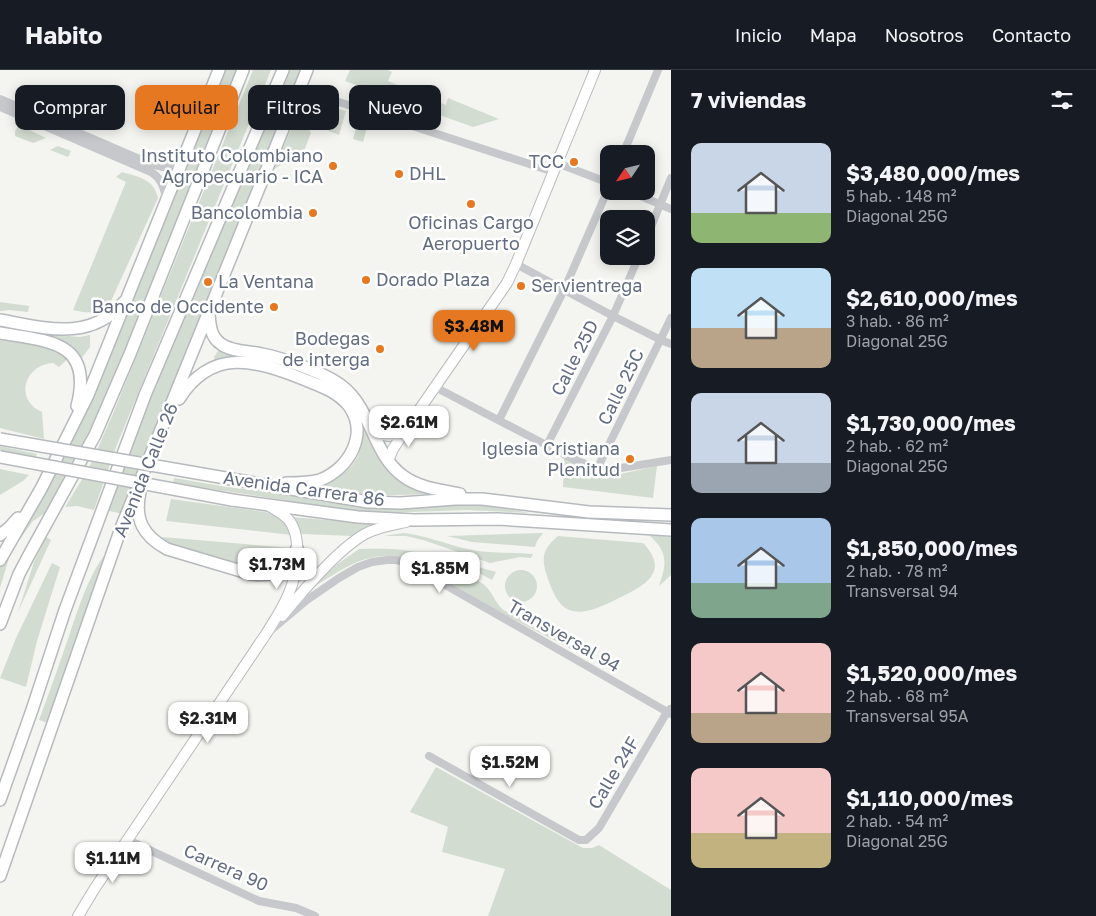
<!DOCTYPE html>
<html lang="es">
<meta charset="utf-8">
<style>
body{margin:0;font-family:"Golos Text",sans-serif;background:#242831;color:#f1f3f6;height:100vh;display:flex;flex-direction:column;font-size:19px;white-space:nowrap}
*{box-sizing:border-box;margin:0}
p{font-size:16px;color:#9ea1a6}
.icon{flex:none;width:28px;height:28px;fill:none;stroke:currentColor;stroke-width:2;stroke-linecap:round;stroke-linejoin:round}
.map{position:relative;flex:1;overflow:hidden}
.panel{display:flex;flex-direction:column;background:#171b24;width:425px}
.panel>*{flex:none}
.hud{position:absolute;left:15px;top:15px;width:475px;height:45px;display:flex;gap:10px}
.needle{width:32px;rotate:235deg}
.buttons{position:absolute;left:600px;top:75px;display:grid;gap:10px}
.buttons a{display:grid;place-items:center;width:55px;height:55px;border-radius:10px;background:#171b24;box-shadow:0 2px 12px #0003;font-size:25px}
.price{position:absolute;translate:-50% -42px;padding:0 11px;border-radius:10px;background:#fff;color:#222;font-size:16px;line-height:32px;filter:drop-shadow(0 1px 2px #0008)}
.price::after{content:'';position:absolute;left:50%;top:30px;width:15px;height:11px;margin-left:-8px;background:inherit;clip-path:polygon(0 0,100% 0,50% 100%)}
.price.current{background:#e57820;color:#111}
ul{padding:0;list-style:none}
li{display:flex;align-items:center;gap:15px;height:125px;padding:0 20px}
li span{display:grid;place-items:center;flex:none;width:140px;height:100px;border-radius:10px;color:#555}
li>.icon{margin-inline-start:auto}
span .icon{width:60px;height:60px;fill:#fffc;stroke-width:1}
li b{font-size:21px}
h2{display:flex;justify-content:space-between;align-items:center;height:60px;padding:0 20px;font-size:21px}
.chip{padding:0 18px;border-radius:10px;background:#171b24;box-shadow:0 2px 12px #0003;font-size:18px;line-height:45px}
.chip.current{background:#e57820;color:#111}
header{display:flex;align-items:center;gap:30px;box-sizing:border-box;height:70px;padding:0 25px;background:#171b24;border-bottom:1px solid #363941}
header strong{font-size:24px}
nav{display:flex;gap:28px;margin-inline-start:auto;font-size:18px}
main{display:flex;flex:1;min-height:0}
.map>svg:first-child{display:block}
.green{fill:#d3dcd1}
.lines{fill:none;stroke-linecap:round;stroke-linejoin:round}
.secondary-casing{stroke:#b8bbc0;stroke-width:12}
.primary-casing{stroke:#b6b9bd;stroke-width:14}
.street{stroke:#c6c8cc;stroke-width:8}
.secondary{stroke:#fff;stroke-width:10}
.primary{stroke:#fff;stroke-width:11}
.primary-bridge-casing{stroke:#b6b9bd;stroke-width:14;stroke-linecap:butt}
.primary-bridge{stroke:#fff;stroke-width:11}
.poi-dot{fill:#e57820;stroke:#fff;stroke-width:2}
.labels{text-anchor:middle;stroke-width:5;stroke-linejoin:round;paint-order:stroke}
.poi-label{font-size:18px;fill:#636d82;stroke:#fff;text-anchor:end}
.street-label{font-size:18px;fill:#636d82;stroke:#fff}
</style>
<header>
<strong>Habito</strong>
<nav><a>Inicio</a><a>Mapa</a><a>Nosotros</a><a>Contacto</a></nav>
</header>
<main>
<div class="map">
<svg width="671" height="846" viewBox="0 0 671 846">
<rect width="100%" height="100%" fill="#f4f5f0"/>
<path class="green" d="M 226,0 L 238,0 L 101,342 L 50,440 L 33,451 L 17,473 L 9,488 L 0,518 L 0,497 L 48,414 Z
M 253,0 L 271,0 L 137,326 L 116,377 L 94,440 L 77,436 L 65,437 L 89,398 L 112,346 Z
M 286,0 L 300,0 L 275,69 L 123,444 L 105,440 L 127,379 Z
M 350,0 L 388,0 L 392,2 L 388,11 L 446,35 L 448,28 L 499,49 L 473,57 L 345,11 Z
M 308,31 L 346,41 L 339,65 L 329,61 Z
M 359,47 L 369,50 L 363,72 L 353,69 Z
M 296,48 L 304,51 L 311,63 L 304,81 L 274,99 Z
M 19,55 L 46,68 L 33,73 L 15,66 L 15,61 Z
M 58,76 L 71,81 L 68,87 L 50,80 Z
M 122,102 C 139,107 154,109 158,128 L 111,231 C 97,244 91,244 73,240 L 126,112 L 116,107 Z
M 0,232 L 29,236 L 28,242 L 9,240 L 0,241 Z
M 0,264 L 47,272 L 70,287 L 59,297 L 53,293 C 24,295 14,330 42,342 L 44,369 L 0,358 Z
M 46,264 L 80,267 L 90,265 L 90,277 L 80,290 L 66,274 Z
M 220,278 L 238,284 L 237,287 L 215,292 L 214,287 Z
M 362,353 C 381,391 385,408 427,424 C 388,426 350,425 310,418 C 331,413 356,401 361,377 C 363,370 361,361 362,353 Z
M 0,376 L 37,384 L 35,389 L 0,382 Z
M 564,388 L 602,408 L 657,396 L 653,428 L 563,417 Z
M 0,399 L 29,405 L 23,411 L 0,425 Z
M 174,408 L 227,417 L 267,421 L 324,432 L 364,437 L 486,435 L 530,443 L 468,440 L 382,443 L 348,440 L 173,413 Z
M 171,429 L 265,442 C 280,446 285,451 292,465 L 166,451 Z
M 291,447 L 376,454 L 352,466 L 302,464 L 299,457 Z
M 403,463 C 424,465 443,473 463,478 C 486,484 510,482 533,484 L 531,488 L 520,487 L 490,493 L 423,470 L 406,466 L 384,466 Z
M 543,463 L 537,471 L 535,477 L 472,472 L 447,466 Z
M 649,465 L 671,467 L 671,505 L 659,516 C 667,493 668,482 649,465 Z
M 558,466 L 643,473 C 671,502 644,516 619,528 C 604,535 584,547 567,539 C 556,533 550,515 546,503 C 541,486 544,478 558,466 Z
M 46,467 L 51,470 L 18,542 L 34,492 Z
M 162,467 L 291,478 L 285,493 L 263,502 L 164,473 Z
M 359,479 C 376,479 393,478 409,481 C 432,486 464,500 483,514 C 494,522 495,536 507,542 C 514,545 523,544 530,545 C 552,548 564,566 577,582 L 509,547 L 411,490 C 368,477 344,499 309,520 L 336,495 Z
M 109,480 L 48,653 L 39,650 C 50,621 60,592 70,563 C 79,537 90,500 109,480 Z
M 457,491 L 496,502 L 492,510 Z
M 52,493 L 60,497 L 37,571 L 26,617 L 0,608 L 16,568 Z
M505 516a16 16 0 1 1 32 0a16 16 0 1 1-32 0Z
M 436,697 L 583,778 L 592,778 L 599,775 L 671,820 L 671,846 L 488,846 L 505,799 L 442,782 L 448,757 L 410,742 Z"/>
<g class="lines">
<g class="secondary-casing">
<path id="secondary" d="M 375,364 L 389,366 L 405,358
M 388,391 L 393,379 L 408,356 L 507,213 L 516,194 L 595,0
M 282,546 C 302,522 338,479 365,464 C 378,457 392,455 406,452
M 78,846 L 95,818 L 266,564 C 274,551 283,538 289,523 C 297,504 303,466 288,449 C 283,444 276,440 269,436"/>
</g>
<g class="primary-casing">
<path id="primary" d="M 209,244 C 210,257 211,267 221,274 C 232,282 249,281 262,284 C 282,288 315,300 333,310 C 373,332 369,381 403,406 C 419,418 441,420 460,424
M 0,250 C 45,258 90,272 124,232
M 0,263 C 48,271 94,271 77,336
M 179,329 C 212,277 255,290 303,309 C 320,316 337,321 349,336 C 369,364 349,399 320,410 C 309,413 297,413 286,413
M 237,410 L 368,432 L 401,433 L 455,429 L 482,429 L 589,442 L 671,445
M 140,422 C 134,449 143,466 167,479 L 251,504 C 273,507 289,500 297,478
M 232,430 L 358,447 L 414,450 L 498,449 L 671,460
M 0,465 L 10,457 L 18,448
M 0,490 L 42,417 L 88,325 L 219,0
M 0,554 L 19,504 L 29,485 L 95,365 L 130,284 L 243,0
M 0,730 L 32,640 L 65,540 L 145,325 L 283,0
M 0,806 L 121,458 L 307,0"/>
</g>
<path class="street" d="M 299,19 L 554,102
M 0,29 L 151,94 L 163,97 L 183,91
M 0,37 L 151,102 C 161,108 165,119 166,130
M 623,84 L 658,0
M 557,93 L 609,113
M 629,121 L 671,139
M 646,169 L 671,108
M 516,194 L 613,246 L 661,270 L 671,274
M 435,317 L 571,388 L 597,399 L 621,398 L 671,390
M 499,350 L 564,220 L 609,117
M 547,375 L 613,246 L 639,186
M 597,399 L 671,248
M 270,561 L 307,530 L 339,508 L 358,497 L 372,492 L 387,490 L 396,490 L 407,493 L 449,517 L 671,644
M 429,686 L 579,770 L 586,770 L 599,758 L 667,642 L 670,639
M 128,770 L 259,831 L 296,838 L 315,846"/>
<use href="#secondary" class="secondary"/>
<use href="#primary" class="primary"/>
<g class="primary-bridge-casing">
<path id="primary-bridge" d="M 0,369 L 237,410
M 0,387 L 232,430"/>
</g>
<use href="#primary-bridge" class="primary-bridge"/>
</g>
<g class="poi-dot">
<circle cx="574" cy="92" r="5"/>
<circle cx="333" cy="96" r="5"/>
<circle cx="399" cy="104" r="5"/>
<circle cx="471" cy="134" r="5"/>
<circle cx="313" cy="143" r="5"/>
<circle cx="366" cy="210" r="5"/>
<circle cx="208" cy="212" r="5"/>
<circle cx="521" cy="216" r="5"/>
<circle cx="274" cy="237" r="5"/>
<circle cx="380" cy="279" r="5"/>
<circle cx="630" cy="389" r="5"/>
</g>
<g class="labels">
<g class="poi-label">
<text x="323" y="92">Instituto Colombiano<tspan x="323" dy="21">Agropecuario - ICA</tspan></text>
<text x="564" y="98">TCC</text>
<text x="409" y="110" text-anchor="start">DHL</text>
<text x="303" y="149">Bancolombia</text>
<text x="471" y="159" text-anchor="middle">Oficinas Cargo<tspan x="471" dy="21">Aeropuerto</tspan></text>
<text x="376" y="216" text-anchor="start">Dorado Plaza</text>
<text x="218" y="218" text-anchor="start">La Ventana</text>
<text x="531" y="222" text-anchor="start">Servientrega</text>
<text x="264" y="243">Banco de Occidente</text>
<text x="370" y="275">Bodegas<tspan x="370" dy="21">de interga</tspan></text>
<text x="620" y="385">Iglesia Cristiana<tspan x="620" dy="21">Plenitud</tspan></text>
</g>
<g class="street-label">
<text transform="translate(575 288) rotate(-63)" y="6">Calle 25D</text>
<text transform="translate(621 317) rotate(-64)" y="6">Calle 25C</text>
<text transform="translate(146 400) rotate(-68)" y="6">Avenida Calle 26</text>
<text transform="translate(304 419) rotate(8)" y="6">Avenida Carrera 86</text>
<text transform="translate(564 566) rotate(30)" y="6">Transversal 94</text>
<text transform="translate(614 703) rotate(-59)" y="6">Calle 24F</text>
<text transform="translate(226 798) rotate(24)" y="6">Carrera 90</text>
</g>
</g>
</svg>
<div class="buttons">
<a><svg class="needle" viewBox="-14 -14 28 28"><path d="M0-13l5 13h-10z" fill="#e53935"/><path d="M0 13l5-13h-10z" fill="#9ea1a6"/></svg></a>
<a><svg class="icon" aria-label="layers" viewBox="0 0 24 24"><path d="M12 4l9 5-9 5-9-5zM3 14l9 5 9-5"/></svg></a>
</div>
<b class="price current" style="left:474px;top:282px">$3.48M</b>
<b class="price" style="left:409px;top:378px">$2.61M</b>
<b class="price" style="left:277px;top:520px">$1.73M</b>
<b class="price" style="left:440px;top:524px">$1.85M</b>
<b class="price" style="left:208px;top:674px">$2.31M</b>
<b class="price" style="left:510px;top:718px">$1.52M</b>
<b class="price" style="left:113px;top:814px">$1.11M</b>
<div class="hud">
<a class="chip">Comprar</a>
<a class="chip current">Alquilar</a>
<a class="chip">Filtros</a>
<a class="chip">Nuevo</a>
</div>
</div>
<section class="panel">
<h2>7 viviendas<svg class="icon" aria-label="filters" viewBox="0 0 24 24"><path d="M4 7h16M4 17h16"/><circle cx="9" cy="7" r="2"/><circle cx="15" cy="17" r="2"/></svg></h2>
<ul>
<li><span style="background:linear-gradient(#c9d6e8 70%,#8fb573 0)"><svg class="icon" aria-label="home" viewBox="0 0 24 24"><path d="M3 11l9-7 9 7M6 9v11h12V9"/></svg></span><div><b>$3,480,000/mes</b><p>5 hab. · 148 m²</p><p>Diagonal 25G</p></div></li>
<li><span style="background:linear-gradient(#bfe0f5 60%,#b9a48a 0)"><svg class="icon" aria-label="home" viewBox="0 0 24 24"><path d="M3 11l9-7 9 7M6 9v11h12V9"/></svg></span><div><b>$2,610,000/mes</b><p>3 hab. · 86 m²</p><p>Diagonal 25G</p></div></li>
<li><span style="background:linear-gradient(#c9d6e8 70%,#9aa5b1 0)"><svg class="icon" aria-label="home" viewBox="0 0 24 24"><path d="M3 11l9-7 9 7M6 9v11h12V9"/></svg></span><div><b>$1,730,000/mes</b><p>2 hab. · 62 m²</p><p>Diagonal 25G</p></div></li>
<li><span style="background:linear-gradient(#a9c7e8 65%,#7fa58c 0)"><svg class="icon" aria-label="home" viewBox="0 0 24 24"><path d="M3 11l9-7 9 7M6 9v11h12V9"/></svg></span><div><b>$1,850,000/mes</b><p>2 hab. · 78 m²</p><p>Transversal 94</p></div></li>
<li><span style="background:linear-gradient(#f6c9c9 70%,#b9a48a 0)"><svg class="icon" aria-label="home" viewBox="0 0 24 24"><path d="M3 11l9-7 9 7M6 9v11h12V9"/></svg></span><div><b>$1,520,000/mes</b><p>2 hab. · 68 m²</p><p>Transversal 95A</p></div></li>
<li><span style="background:linear-gradient(#f6c9c9 65%,#c2b280 0)"><svg class="icon" aria-label="home" viewBox="0 0 24 24"><path d="M3 11l9-7 9 7M6 9v11h12V9"/></svg></span><div><b>$1,110,000/mes</b><p>2 hab. · 54 m²</p><p>Diagonal 25G</p></div></li>
</ul>
</section>
</main>
